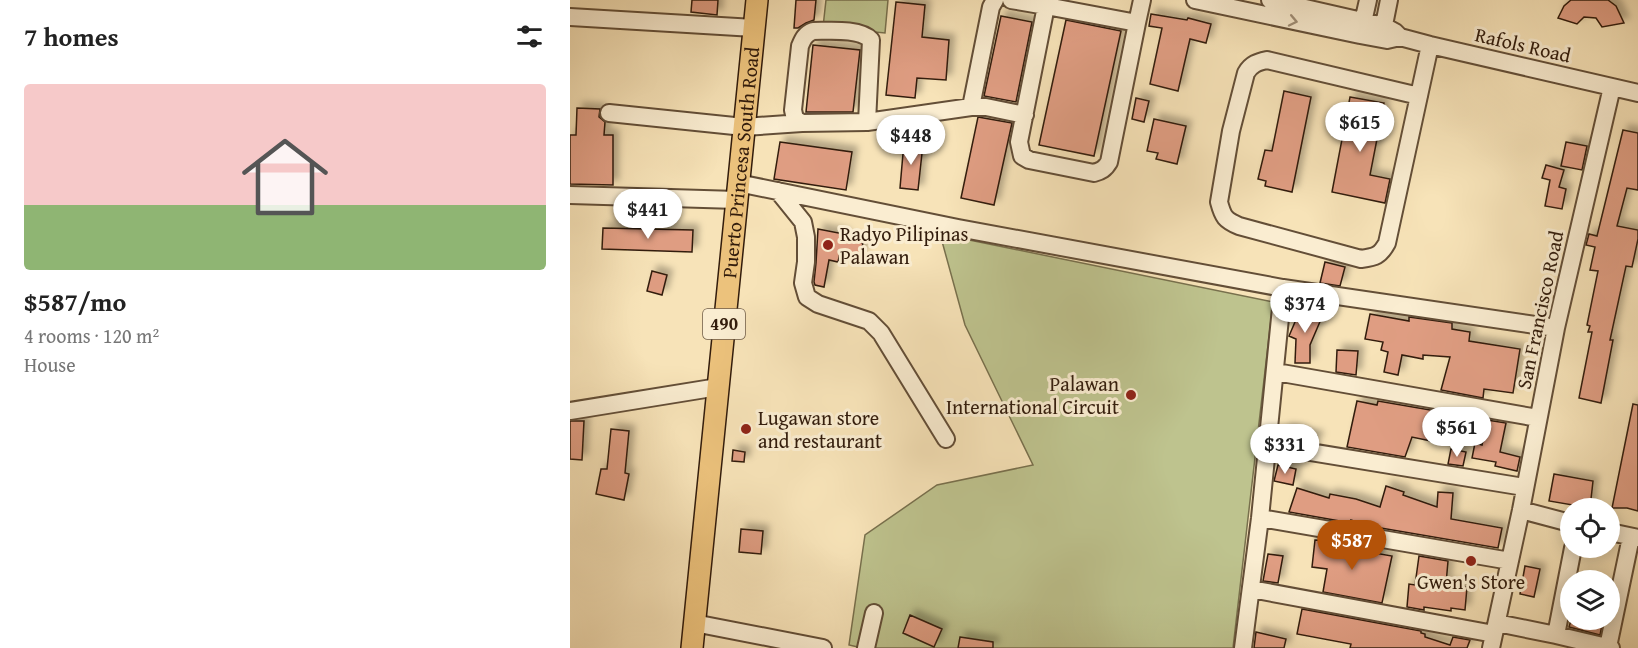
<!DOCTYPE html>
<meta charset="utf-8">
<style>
body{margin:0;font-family:"Gentium Book Plus",serif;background:#f6f6f6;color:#222;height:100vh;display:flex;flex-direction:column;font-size:22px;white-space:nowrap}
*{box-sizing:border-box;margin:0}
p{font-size:20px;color:#767676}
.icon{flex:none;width:33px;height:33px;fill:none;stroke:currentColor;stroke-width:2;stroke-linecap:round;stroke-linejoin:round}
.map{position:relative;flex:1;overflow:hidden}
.side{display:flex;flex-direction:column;background:#fff;width:570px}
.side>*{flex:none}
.fabs{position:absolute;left:990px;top:498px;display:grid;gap:12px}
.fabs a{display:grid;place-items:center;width:60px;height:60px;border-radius:50%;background:#fff;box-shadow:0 3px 15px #0003;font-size:30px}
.price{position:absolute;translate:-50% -51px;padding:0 14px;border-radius:21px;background:#fff;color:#222;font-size:20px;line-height:39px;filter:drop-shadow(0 2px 3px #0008)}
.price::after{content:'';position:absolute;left:50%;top:36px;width:18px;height:14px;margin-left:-9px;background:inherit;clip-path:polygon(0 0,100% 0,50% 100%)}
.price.active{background:#b45309;color:#fff}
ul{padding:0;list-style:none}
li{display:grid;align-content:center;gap:12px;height:318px;padding:0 24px}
li span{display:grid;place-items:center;height:186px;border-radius:6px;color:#555}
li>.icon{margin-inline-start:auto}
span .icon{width:108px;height:108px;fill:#fffc;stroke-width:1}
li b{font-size:26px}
h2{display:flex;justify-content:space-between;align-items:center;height:72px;padding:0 24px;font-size:26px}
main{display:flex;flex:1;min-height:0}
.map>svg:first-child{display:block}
.green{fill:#bec38e;stroke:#78704d;stroke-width:1.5}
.building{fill:#df9d82;stroke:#321c0c;stroke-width:1.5;filter:url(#shadow)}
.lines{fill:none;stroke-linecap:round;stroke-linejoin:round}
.minor-casing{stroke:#634e37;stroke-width:20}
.major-casing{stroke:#321c0c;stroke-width:24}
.minor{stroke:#faedd1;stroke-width:16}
.major{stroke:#ecc27c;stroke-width:21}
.oneway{stroke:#a08f78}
.poi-dot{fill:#8f2418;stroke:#faedd1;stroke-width:2}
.labels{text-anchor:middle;stroke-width:6;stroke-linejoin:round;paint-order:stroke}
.shield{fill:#faedd1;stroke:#6e5b47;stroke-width:1.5}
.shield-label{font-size:18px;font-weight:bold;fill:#321c0c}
.street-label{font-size:20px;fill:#321c0c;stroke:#faedd1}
.poi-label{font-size:20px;fill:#321c0c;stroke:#faedd1;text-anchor:start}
</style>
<main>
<section class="side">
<h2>7 homes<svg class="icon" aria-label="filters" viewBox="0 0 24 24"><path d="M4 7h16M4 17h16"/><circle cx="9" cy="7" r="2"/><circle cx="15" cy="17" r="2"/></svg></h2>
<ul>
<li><span style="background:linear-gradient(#f6c9c9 65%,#8fb573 0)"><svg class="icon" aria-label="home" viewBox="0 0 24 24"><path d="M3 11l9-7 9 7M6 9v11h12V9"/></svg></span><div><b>$587/mo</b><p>4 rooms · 120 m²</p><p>House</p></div></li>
</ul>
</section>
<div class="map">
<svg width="1068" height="648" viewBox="0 0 1068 648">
<defs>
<filter id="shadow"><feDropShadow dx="5.5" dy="-5.5" stdDeviation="3" flood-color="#0004"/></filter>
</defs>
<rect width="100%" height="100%" fill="#f7e3b8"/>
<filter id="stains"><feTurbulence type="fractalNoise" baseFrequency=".00333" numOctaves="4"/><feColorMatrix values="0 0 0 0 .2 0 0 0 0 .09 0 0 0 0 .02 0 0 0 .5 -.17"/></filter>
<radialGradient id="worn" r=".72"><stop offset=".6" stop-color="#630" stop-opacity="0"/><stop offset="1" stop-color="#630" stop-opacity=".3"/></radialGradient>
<path class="green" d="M 256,0 L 318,0 L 315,33 L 253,27 Z
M 370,234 L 703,302 L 663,648 L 292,648 L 279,645 L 295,535 L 367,485 L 463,465 L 395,325 Z"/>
<path class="building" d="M 122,0 L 148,0 L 147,15 L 121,12 Z
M 226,0 L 246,0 L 244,20 L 236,23 L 228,28 L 224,28 Z
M 1001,0 L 1038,0 L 1046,6 L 1054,23 L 1032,27 L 1026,18 L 1014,17 L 1007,24 L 988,18 L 994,6 Z
M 326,2 L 355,5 L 352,37 L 379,40 L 376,80 L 347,78 L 345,98 L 316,95 Z
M 581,14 L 617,20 L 618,18 L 641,24 L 636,43 L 620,39 L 608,91 L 580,84 L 592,28 L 579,26 Z
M 431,16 L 462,22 L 446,102 L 414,96 Z
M 496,20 L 551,31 L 524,156 L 469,145 Z
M 243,45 L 290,50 L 283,112 L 236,112 Z
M 714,91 L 741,97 L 722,192 L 695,186 L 696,181 L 688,179 L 695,150 L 702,151 Z
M 780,97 L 814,103 L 800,175 L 820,179 L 815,203 L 762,192 Z
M 566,98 L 579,101 L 574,122 L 562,119 Z
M 7,108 L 30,109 L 29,117 L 35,122 L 34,135 L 43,135 L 43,185 L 0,184 L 0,135 L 6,135 Z
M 408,117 L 442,123 L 424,205 L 391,198 Z
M 584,119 L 616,126 L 607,164 L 586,159 L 588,153 L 577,151 Z
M 1053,130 L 1068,133 L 1068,190 L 1057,188 L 1047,226 L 1068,230 L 1068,239 L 1062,267 L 1056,266 L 1040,340 L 1043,340 L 1031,403 L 1009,398 L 1022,332 L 1018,332 L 1020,326 L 1017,325 L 1028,271 L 1020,270 L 1025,247 L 1016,245 L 1019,234 L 1027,236 Z
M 210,142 L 282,152 L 276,190 L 204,179 Z
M 334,142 L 353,144 L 348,190 L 330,188 Z
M 996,142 L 1017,146 L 1012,170 L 991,166 Z
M 976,165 L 994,170 L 989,187 L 996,189 L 992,209 L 975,206 L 980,180 L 972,178 Z
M 33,228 L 123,230 L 122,252 L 32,249 Z
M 248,229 L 274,234 L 273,238 L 293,243 L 290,257 L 270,253 L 268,262 L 259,260 L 254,287 L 245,285 L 244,282 L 246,263 Z
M 755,262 L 775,267 L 770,286 L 750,283 Z
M 82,271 L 97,275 L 92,295 L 77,291 Z
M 731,308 L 752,317 L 740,345 L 740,363 L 725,363 L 726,339 L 719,336 Z
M 800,314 L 839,321 L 839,317 L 882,323 L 882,329 L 900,332 L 899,341 L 950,349 L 943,393 L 914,389 L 913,398 L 871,390 L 880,357 L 853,355 L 853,359 L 832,355 L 828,375 L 814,372 L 818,352 L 811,350 L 813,342 L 795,339 Z
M 767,350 L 788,351 L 786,375 L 766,372 Z
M 787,401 L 807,405 L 808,401 L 872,412 L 866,442 L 842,437 L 835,457 L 777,447 Z
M 1063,404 L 1068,405 L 1068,511 L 1057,508 L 1042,508 Z
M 917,420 L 936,423 L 930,452 L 950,457 L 947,471 L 925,466 L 926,462 L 902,458 L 905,443 L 912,445 Z
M 0,421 L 14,421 L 12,460 L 0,459 Z
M 41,429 L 59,431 L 55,473 L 59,474 L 54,500 L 26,494 L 31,469 L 37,469 Z
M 715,429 L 731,432 L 730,435 L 747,436 L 747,442 L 709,436 L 709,434 L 714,434 Z
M 881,449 L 896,452 L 893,466 L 878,464 Z
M 163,450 L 175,452 L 174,462 L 162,461 Z
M 708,465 L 726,469 L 723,485 L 704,481 Z
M 984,474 L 1023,481 L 1020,508 L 979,501 Z
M 816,486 L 834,492 L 833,495 L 867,507 L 868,492 L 883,493 L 881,519 L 932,528 L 928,548 L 799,526 L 781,520 L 781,523 L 719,512 L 727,488 L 759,498 L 760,494 L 786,499 L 810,507 Z
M 171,529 L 193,531 L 191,554 L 169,552 Z
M 745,540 L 760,541 L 759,545 L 822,556 L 812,603 L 753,592 L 757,569 L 742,567 Z
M 698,554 L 713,556 L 708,583 L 693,581 Z
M 849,556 L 878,561 L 876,584 L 897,587 L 895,610 L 881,608 L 881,611 L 854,607 L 854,610 L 837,607 L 839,584 L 845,585 Z
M 955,566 L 970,569 L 964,597 L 950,594 Z
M 732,609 L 851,631 L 851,633 L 855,634 L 855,637 L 880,645 L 883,637 L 900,640 L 897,648 L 780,648 L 781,644 L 727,634 Z
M 340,615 L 372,629 L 364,647 L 333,633 Z
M 1001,620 L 1033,620 L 1030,635 L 999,627 Z
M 686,632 L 716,639 L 714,648 L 684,648 Z
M 390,637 L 423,642 L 423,648 L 388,648 Z"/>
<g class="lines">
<g class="minor-casing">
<path id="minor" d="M 441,0 L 476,6
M 625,0 L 790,35 L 817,40 L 830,37
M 700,0 L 814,26 L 825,32 L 830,37 L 860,45 L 1068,93
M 0,17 L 184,28
M 567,23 L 476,6 L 449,142 L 452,156 L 459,160 L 524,173 C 531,171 535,169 539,162 L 567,23 L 572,0
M 791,31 L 798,0
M 812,35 L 819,0
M 849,96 L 697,60 C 688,62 681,64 676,73 L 661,131 L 649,202 C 653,217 655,220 669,226 L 791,259 C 805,257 810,256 817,243 L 860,45
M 401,107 L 421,7 L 425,0
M 39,113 L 174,127 L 232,123
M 297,122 L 301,40 C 290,28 259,31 243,31 C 235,34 233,39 230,46 L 223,110 L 225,119 L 232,123 L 297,122 L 401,107 L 416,107 L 455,115
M 168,183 L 388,228 L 713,288 L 986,328
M 208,191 L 233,222 L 236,237 L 236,262 L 233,283 L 237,297 L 248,304 L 299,321 L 311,333 L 376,439
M 0,195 L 167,200
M 706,372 L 968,418
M 0,411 L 148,387
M 697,445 L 954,487
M 951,510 L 1000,523
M 690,518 L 940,561
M 1040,532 L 1068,538
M 681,589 L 924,634
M 124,623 L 253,648
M 927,623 L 986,635 L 1041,648
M 986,635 L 1003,548
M 1038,647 L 1061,537
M 296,648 L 304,613
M 673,648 L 690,518 L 713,288
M 921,648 L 951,510 L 986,328 L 1042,87"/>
</g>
<g class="major-casing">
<g id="major">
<path id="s1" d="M 122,648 L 187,0"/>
</g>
</g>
<use href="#minor" class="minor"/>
<use href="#major" class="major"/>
</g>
<defs><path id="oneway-chevron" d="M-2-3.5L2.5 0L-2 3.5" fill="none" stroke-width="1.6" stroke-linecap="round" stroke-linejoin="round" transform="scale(1.5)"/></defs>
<use class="oneway" href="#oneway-chevron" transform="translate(723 21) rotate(12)"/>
<g class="poi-dot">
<circle cx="258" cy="245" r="6"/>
<circle cx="561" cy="395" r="6"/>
<circle cx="176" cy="429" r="6"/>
<circle cx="901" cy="561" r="6"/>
</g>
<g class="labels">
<rect class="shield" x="133" y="309" width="42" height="30" rx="4.5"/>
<g class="shield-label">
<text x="154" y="330">490</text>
</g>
<g class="street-label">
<text transform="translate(953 45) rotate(13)" y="7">Rafols Road</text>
<text dy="7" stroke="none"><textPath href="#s1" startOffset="488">Puerto Princesa South Road</textPath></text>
<text transform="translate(970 310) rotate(-78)" y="7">San Francisco Road</text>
</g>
<g class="poi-label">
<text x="270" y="241">Radyo Pilipinas<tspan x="270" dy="23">Palawan</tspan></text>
<text x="549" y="391" text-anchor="end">Palawan<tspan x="549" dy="23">International Circuit</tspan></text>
<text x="188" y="425">Lugawan store<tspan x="188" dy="23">and restaurant</tspan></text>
<text x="901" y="589" text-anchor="middle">Gwen's Store</text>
</g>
</g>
<rect width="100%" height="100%" filter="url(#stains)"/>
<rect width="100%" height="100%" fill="url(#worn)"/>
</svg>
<div class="fabs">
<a><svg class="icon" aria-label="locate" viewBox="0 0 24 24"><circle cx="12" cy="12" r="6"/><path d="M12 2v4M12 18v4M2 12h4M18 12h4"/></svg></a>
<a><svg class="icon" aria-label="layers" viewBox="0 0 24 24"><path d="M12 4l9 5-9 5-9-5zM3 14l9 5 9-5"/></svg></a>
</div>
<b class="price" style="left:790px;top:153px">$615</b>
<b class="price" style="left:341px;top:166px">$448</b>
<b class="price" style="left:78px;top:240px">$441</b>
<b class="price" style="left:735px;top:334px">$374</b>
<b class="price" style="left:887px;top:458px">$561</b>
<b class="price" style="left:715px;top:475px">$331</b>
<b class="price active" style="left:782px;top:571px">$587</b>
</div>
</main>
